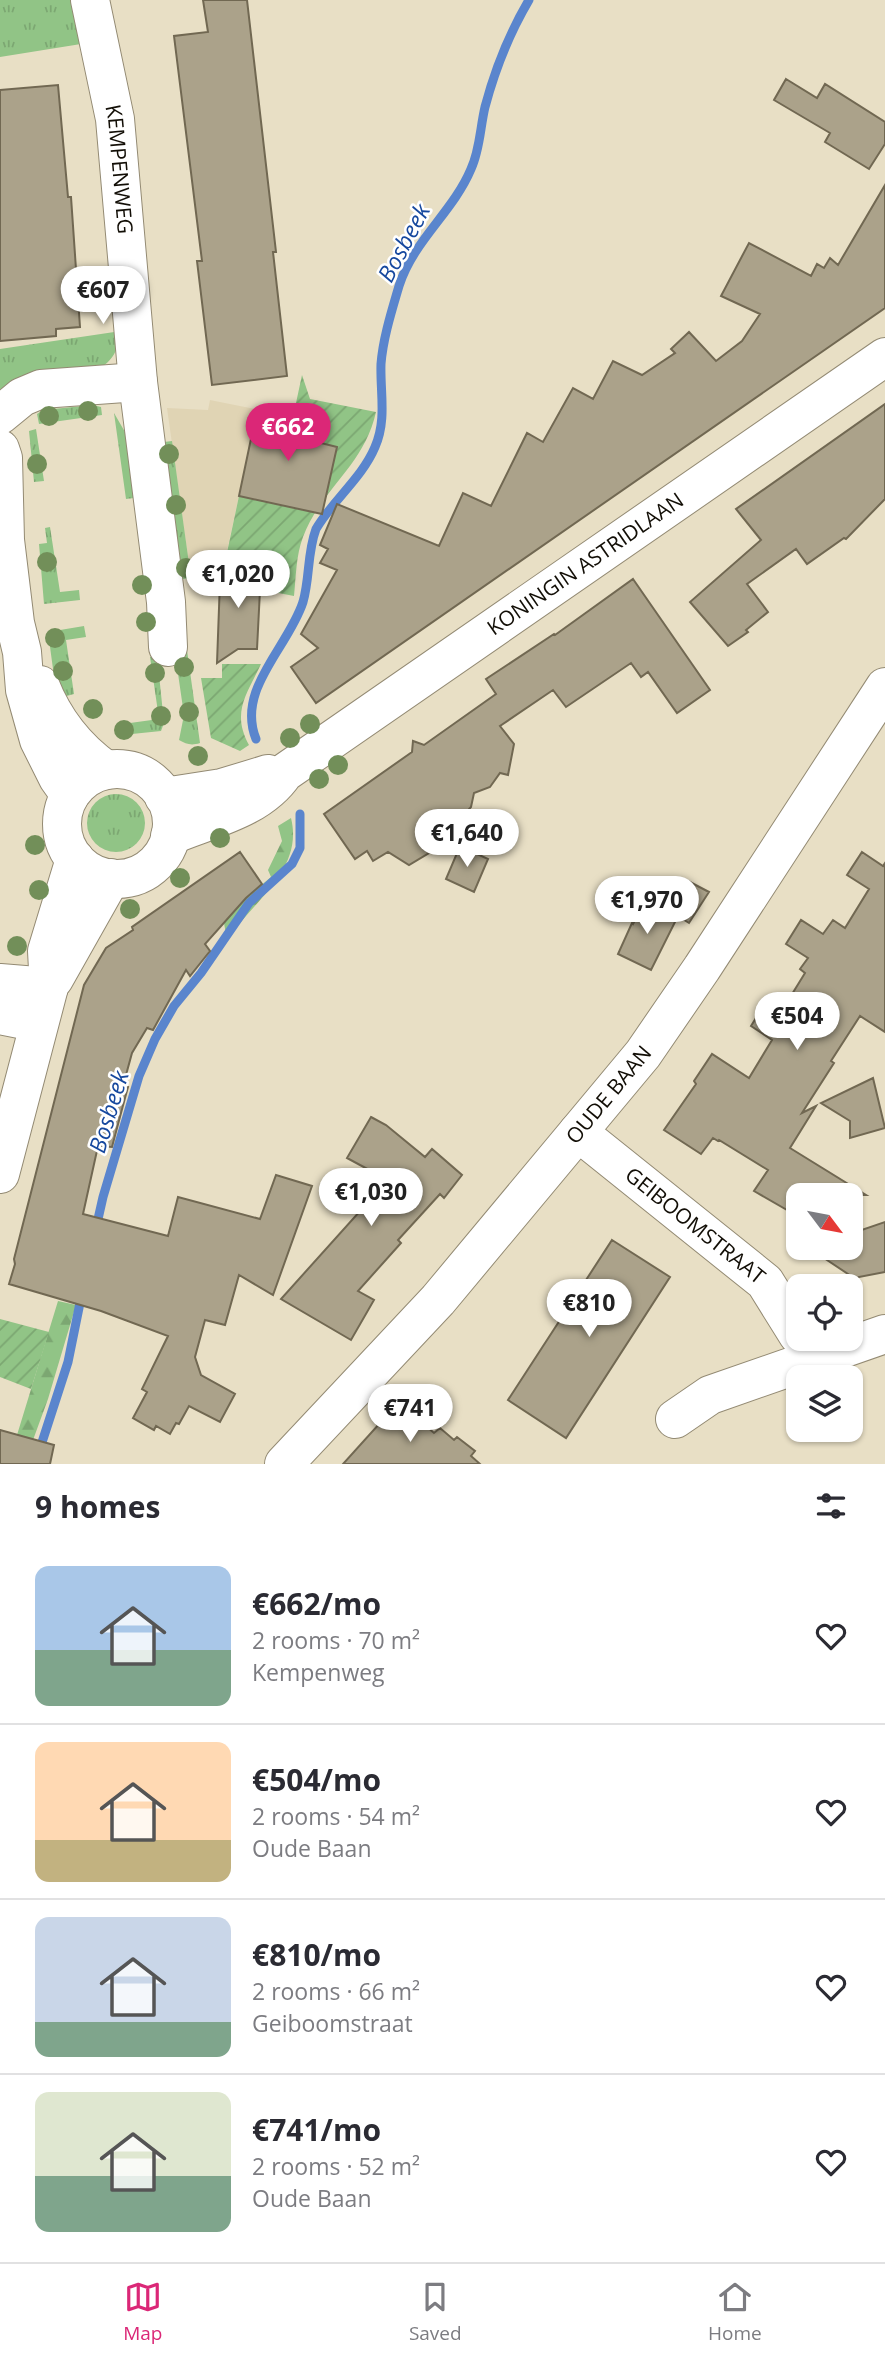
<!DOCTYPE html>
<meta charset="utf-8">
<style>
body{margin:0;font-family:"Open Sans",sans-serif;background:#f2f2f3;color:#2b2b33;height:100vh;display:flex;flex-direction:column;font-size:26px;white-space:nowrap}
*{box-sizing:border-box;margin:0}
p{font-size:23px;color:#7c7c81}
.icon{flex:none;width:38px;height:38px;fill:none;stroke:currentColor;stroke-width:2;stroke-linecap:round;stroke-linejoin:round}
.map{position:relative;height:1464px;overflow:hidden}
.sheet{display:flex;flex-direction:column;background:#fff;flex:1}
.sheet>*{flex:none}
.needle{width:46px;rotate:122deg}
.fabs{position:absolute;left:786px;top:1183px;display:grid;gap:14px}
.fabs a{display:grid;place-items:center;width:77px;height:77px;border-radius:14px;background:#fff;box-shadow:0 2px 5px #0004;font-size:35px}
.price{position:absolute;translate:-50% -60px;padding:0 16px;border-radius:24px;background:#fff;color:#222;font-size:23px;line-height:46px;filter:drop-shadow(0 2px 4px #0008)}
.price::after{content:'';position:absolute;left:50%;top:42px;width:21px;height:16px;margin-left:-10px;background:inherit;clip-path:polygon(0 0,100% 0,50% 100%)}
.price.selected{background:#db2777;color:#fff}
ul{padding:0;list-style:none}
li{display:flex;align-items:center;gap:21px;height:175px;padding:0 35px}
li+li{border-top:2px solid #e1e1e2}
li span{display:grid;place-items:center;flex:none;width:196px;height:140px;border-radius:14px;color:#555}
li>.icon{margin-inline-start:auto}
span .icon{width:84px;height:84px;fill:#fffc;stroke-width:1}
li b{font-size:30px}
h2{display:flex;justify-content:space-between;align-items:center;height:84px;padding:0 35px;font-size:30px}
.tabs{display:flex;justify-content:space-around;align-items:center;height:98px;border-top:2px solid #e1e1e2;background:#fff;font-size:19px;color:#7c7c81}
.tabs a{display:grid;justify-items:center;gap:4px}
.tabs .selected{color:#db2777}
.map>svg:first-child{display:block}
.built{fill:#e0d4b4}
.grass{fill:url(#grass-tufts)}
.forest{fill:url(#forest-firs)}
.garden{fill:url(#garden-furrows)}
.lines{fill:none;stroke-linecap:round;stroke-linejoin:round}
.stream{stroke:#5a85cd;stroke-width:9}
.building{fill:#aba28a;stroke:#716852;stroke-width:2}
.minor-casing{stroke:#938a73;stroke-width:40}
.major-casing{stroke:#938a73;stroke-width:40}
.minor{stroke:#fff;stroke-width:38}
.major{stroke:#fff;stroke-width:38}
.tree{fill:#728f59}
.labels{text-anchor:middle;stroke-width:5;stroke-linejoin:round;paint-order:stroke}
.street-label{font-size:21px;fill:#120e06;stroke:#fff}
.water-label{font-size:23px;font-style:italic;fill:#16489e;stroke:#fff}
</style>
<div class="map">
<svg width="885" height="1464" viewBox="0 0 885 1464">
<defs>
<pattern id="grass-tufts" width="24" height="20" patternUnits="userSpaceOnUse" patternTransform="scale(1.75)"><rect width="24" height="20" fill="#91c486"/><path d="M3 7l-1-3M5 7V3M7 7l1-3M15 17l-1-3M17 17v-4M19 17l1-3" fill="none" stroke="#7ca772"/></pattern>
<pattern id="forest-firs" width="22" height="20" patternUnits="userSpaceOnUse" patternTransform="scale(1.75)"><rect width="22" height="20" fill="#91c486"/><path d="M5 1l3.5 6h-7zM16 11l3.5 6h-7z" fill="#7ca772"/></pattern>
<pattern id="garden-furrows" width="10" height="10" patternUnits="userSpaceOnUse" patternTransform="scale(1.75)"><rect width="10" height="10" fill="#91c486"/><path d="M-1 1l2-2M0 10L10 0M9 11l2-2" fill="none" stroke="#7ca772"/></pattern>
</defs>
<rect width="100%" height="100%" fill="#e8dfc5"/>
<path class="built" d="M 210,400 L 255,409 L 257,406 L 325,424 L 337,447 L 328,490 L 306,511 L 239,496 L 220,583 L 191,578 L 167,408 L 208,410 Z"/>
<path class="grass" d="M 0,0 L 72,0 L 81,44 L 0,57 Z
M 121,331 C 118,348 115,359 100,368 L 0,389 L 0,349 Z
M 93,405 L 101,407 L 102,415 L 39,424 L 37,414 L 43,410 Z
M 114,413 L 125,432 L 134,498 L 126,499 Z
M 36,429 L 44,481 L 34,482 L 29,431 Z
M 172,441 L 191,578 L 183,579 L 164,442 Z
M 50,527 L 60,592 L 79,590 L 80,600 L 44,604 L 39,544 L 47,543 L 45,528 Z
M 84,626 L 86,637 L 66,640 L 74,694 L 63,697 L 53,669 L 48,632 Z
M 186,643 L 200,743 C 191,746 186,744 179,740 L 184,715 L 174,646 Z
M 157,655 L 164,723 L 161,731 L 132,734 L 130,723 L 159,719 L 150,657 Z
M87 823a29 29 0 1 1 58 0a29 29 0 1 1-58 0Z"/>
<path class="forest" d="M 291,818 C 304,870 252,902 227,940 L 224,923 L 246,898 L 271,877 L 268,870 L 282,841 L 278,826 Z
M 58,1301 L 76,1305 L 48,1399 L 33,1440 L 17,1435 Z"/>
<path class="garden" d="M 302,375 L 310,399 L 376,412 C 364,466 321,489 303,537 C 296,555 296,577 294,596 L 253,588 L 257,569 L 225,562 L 239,496 L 306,511 L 328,489 L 337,447 L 321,443 L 325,424 L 293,417 Z
M 222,664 L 261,664 C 247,694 231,712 249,745 L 240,751 L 211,738 L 201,678 L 222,678 Z
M 0,1319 L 49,1332 L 31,1389 L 0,1377 Z"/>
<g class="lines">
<path class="stream" d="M 256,739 C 236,689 288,648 303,602 C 310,578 307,553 316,529 C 333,500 362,478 375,447 C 387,420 380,392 381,364 C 383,338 392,310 399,286 C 413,241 453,212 471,169 C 480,150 480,128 485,107 C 495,69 509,34 529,0
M 96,1228 L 103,1197 L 139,1076 L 155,1039 L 174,1006 L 201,973 L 249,903 L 292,864 L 300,848 L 300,814
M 35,1464 L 68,1362 L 82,1293"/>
</g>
<path class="building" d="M 203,0 L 247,0 L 276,252 L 273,252 L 287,376 L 212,385 L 197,261 L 202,261 L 174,36 L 208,32 Z
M 786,79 L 817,98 L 825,84 L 885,122 L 885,144 L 869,169 L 825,142 L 830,133 L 774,100 Z
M 58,85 L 68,197 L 71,197 L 80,327 L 56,329 L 56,336 L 0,341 L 0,90 Z
M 885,185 L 885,308 L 316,703 L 291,667 L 318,648 L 301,634 L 337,570 L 320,563 L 328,549 L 320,545 L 337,504 L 439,546 L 463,493 L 491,506 L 527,433 L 543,442 L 573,388 L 593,399 L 613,361 L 642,375 L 675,353 L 671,349 L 689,332 L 716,361 L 742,341 L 760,314 L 721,296 L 749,243 L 811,276 L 817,264 L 824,268 L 830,258 L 838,265 Z
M 885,404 L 885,499 L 846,539 L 844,538 L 807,564 L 796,549 L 747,584 L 768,612 L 746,630 L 748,632 L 728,646 L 690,602 L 761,540 L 736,509 Z
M 257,410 L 325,424 L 321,443 L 337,447 L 322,514 L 239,496 Z
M 225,562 L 257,569 L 253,588 L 260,590 L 257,649 L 238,649 L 217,663 L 220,581 Z
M 633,579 L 710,690 L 677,713 L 648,672 L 641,677 L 631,663 L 566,707 L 553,690 L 500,726 L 514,744 L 508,775 L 500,773 L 490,787 L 474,793 L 471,807 L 443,838 L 449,841 L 409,865 L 388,852 L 373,861 L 367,851 L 355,859 L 324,814 L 412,752 L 413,741 L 424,745 L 496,694 L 486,679 L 554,634 L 555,635 Z
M 460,846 L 488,859 L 474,892 L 446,879 Z
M 240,852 L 262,884 L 246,898 L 205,944 L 210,951 L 190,976 L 186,970 L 153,1030 L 147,1028 L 132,1053 L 123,1086 L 128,1087 L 125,1098 L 112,1147 L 98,1146 L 83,1214 L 168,1236 L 178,1197 L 260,1219 L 276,1175 L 312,1186 L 273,1295 L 239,1275 L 225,1325 L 205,1320 L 195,1357 L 201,1375 L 235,1394 L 220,1422 L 189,1406 L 179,1424 L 176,1423 L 170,1434 L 156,1426 L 154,1430 L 133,1418 L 147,1392 L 142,1389 L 168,1336 L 101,1311 L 9,1284 L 15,1264 L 14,1259 L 84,985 L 106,948 L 133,930 L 132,927 Z
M 862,852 L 883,866 L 885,863 L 885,1032 L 860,1016 L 831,1061 L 834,1063 L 802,1113 L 816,1106 L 790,1148 L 866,1195 L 798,1195 L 798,1209 L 794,1214 L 754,1191 L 768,1170 L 719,1140 L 718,1141 L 713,1138 L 701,1154 L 664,1130 L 696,1084 L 694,1081 L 712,1054 L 749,1078 L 772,1040 L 751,1026 L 766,1002 L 781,1012 L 805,973 L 800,969 L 808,958 L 786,944 L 801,920 L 823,934 L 833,920 L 845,928 L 869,889 L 847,875 Z
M 688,881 L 709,892 L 689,923 L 670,911 Z
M 644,903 L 677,918 L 651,970 L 618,954 L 632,923 L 633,924 Z
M 873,1078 L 885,1128 L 850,1138 L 850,1121 L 821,1103 Z
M 371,1117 L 386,1125 L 425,1157 L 432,1149 L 462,1175 L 444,1198 L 440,1194 L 398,1240 L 401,1243 L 358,1291 L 374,1300 L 351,1340 L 281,1299 L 388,1180 L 347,1158 Z
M 885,1222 L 885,1272 L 854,1278 L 809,1248 L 850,1248 L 850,1234 Z
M 612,1240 L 670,1277 L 566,1438 L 508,1400 Z
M 399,1402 L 434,1433 L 440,1428 L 454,1440 L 457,1437 L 475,1451 L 471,1456 L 480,1464 L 343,1464 Z
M 0,1430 L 54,1445 L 50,1464 L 0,1464 Z"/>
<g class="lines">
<g class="minor-casing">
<g id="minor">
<path id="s1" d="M 90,0 L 115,119 L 138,382 L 166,602 L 168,647"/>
<path d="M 0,415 L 22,397 L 41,389 L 138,382"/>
<path d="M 0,983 L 49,987"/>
<path d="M 0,1015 L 39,1023"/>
<path id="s2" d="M 578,1132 L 765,1282 L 798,1335"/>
<path d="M 675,1419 L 710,1395 L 885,1334"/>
<path id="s3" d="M 284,1464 L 438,1300 L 643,1054 L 702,968 L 885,687"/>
</g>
</g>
<g class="major-casing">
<g id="major">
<path d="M 0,449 L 3,458 L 5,540 L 15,623 L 22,652 L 25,690 L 39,740 L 58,778 L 70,795"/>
<path d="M 40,685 C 54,721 75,748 106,770"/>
<circle cx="117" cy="824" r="55"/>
<path d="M 164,797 L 222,788 L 268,774"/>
<path id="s4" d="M 170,836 C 209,819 259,810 284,773 L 885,357"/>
<path d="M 54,979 L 111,878"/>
<path d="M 0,1174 L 49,987 L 47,951 L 75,859"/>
</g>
</g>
<use href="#minor" class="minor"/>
<use href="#major" class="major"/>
</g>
<g class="tree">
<circle cx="88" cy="411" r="10"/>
<circle cx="49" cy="416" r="10"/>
<circle cx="169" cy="454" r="10"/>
<circle cx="37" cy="464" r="10"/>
<circle cx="176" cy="505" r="10"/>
<circle cx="47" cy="562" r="10"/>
<circle cx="186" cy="568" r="10"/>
<circle cx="142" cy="585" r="10"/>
<circle cx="146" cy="622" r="10"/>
<circle cx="55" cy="638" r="10"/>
<circle cx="184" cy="667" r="10"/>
<circle cx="63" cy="671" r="10"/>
<circle cx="155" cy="673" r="10"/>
<circle cx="93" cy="709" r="10"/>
<circle cx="189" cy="712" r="10"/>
<circle cx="161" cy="716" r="10"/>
<circle cx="310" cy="724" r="10"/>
<circle cx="124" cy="730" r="10"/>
<circle cx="290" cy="738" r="10"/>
<circle cx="198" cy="756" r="10"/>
<circle cx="338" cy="765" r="10"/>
<circle cx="319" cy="779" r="10"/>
<circle cx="220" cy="838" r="10"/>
<circle cx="35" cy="845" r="10"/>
<circle cx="180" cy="878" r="10"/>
<circle cx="39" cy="890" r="10"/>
<circle cx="130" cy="909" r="10"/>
<circle cx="17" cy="946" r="10"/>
</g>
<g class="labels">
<g class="street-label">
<text dy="7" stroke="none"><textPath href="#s1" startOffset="172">KEMPENWEG</textPath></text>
<text dy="7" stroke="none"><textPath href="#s4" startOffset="499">KONINGIN ASTRIDLAAN</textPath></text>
<text dy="7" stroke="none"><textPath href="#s3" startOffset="492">OUDE BAAN</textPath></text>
<text dy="7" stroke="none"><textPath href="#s2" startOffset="150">GEIBOOMSTRAAT</textPath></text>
</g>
<g class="water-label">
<text transform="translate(404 243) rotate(-62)" y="8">Bosbeek</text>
<text transform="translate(109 1112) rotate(-73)" y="8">Bosbeek</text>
</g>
</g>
</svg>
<div class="fabs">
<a><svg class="needle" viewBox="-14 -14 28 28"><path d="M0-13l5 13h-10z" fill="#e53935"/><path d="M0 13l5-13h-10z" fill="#7c7c81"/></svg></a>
<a><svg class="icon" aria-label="locate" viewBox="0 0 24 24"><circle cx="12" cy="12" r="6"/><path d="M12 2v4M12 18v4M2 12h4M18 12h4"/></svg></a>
<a><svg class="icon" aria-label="layers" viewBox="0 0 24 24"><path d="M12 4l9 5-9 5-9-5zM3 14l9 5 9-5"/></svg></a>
</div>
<b class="price" style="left:103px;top:326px">€607</b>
<b class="price selected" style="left:288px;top:463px">€662</b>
<b class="price" style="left:238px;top:610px">€1,020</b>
<b class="price" style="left:467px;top:869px">€1,640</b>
<b class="price" style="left:647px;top:936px">€1,970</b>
<b class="price" style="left:797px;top:1052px">€504</b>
<b class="price" style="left:371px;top:1228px">€1,030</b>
<b class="price" style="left:589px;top:1339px">€810</b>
<b class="price" style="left:410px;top:1444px">€741</b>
</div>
<section class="sheet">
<h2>9 homes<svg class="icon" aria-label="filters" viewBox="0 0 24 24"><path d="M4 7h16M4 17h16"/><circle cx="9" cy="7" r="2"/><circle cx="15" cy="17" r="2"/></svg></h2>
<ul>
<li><span style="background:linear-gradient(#a9c7e8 60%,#7fa58c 0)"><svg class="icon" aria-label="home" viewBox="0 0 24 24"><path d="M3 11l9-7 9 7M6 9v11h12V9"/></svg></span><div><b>€662/mo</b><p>2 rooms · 70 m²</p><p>Kempenweg</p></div><svg class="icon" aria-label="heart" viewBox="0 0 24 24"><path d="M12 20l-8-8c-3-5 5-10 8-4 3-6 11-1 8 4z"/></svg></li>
<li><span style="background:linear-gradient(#ffd9b3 70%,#c2b280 0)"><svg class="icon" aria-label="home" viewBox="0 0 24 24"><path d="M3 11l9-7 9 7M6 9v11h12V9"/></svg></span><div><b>€504/mo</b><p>2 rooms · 54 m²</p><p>Oude Baan</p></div><svg class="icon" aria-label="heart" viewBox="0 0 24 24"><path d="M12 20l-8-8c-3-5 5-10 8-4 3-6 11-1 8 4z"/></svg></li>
<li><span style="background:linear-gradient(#c9d6e8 75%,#7fa58c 0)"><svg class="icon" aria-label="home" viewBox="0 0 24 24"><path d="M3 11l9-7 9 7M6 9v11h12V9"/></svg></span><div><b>€810/mo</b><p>2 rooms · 66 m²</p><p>Geiboomstraat</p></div><svg class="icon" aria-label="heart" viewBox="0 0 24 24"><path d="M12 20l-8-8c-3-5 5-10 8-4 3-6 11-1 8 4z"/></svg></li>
<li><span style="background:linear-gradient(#dfe7d0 60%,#7fa58c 0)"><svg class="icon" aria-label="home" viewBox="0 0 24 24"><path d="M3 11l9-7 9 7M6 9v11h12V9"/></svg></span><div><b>€741/mo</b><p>2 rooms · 52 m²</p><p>Oude Baan</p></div><svg class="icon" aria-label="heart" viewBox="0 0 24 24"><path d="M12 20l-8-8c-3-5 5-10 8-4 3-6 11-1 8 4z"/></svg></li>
</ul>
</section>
<nav class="tabs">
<a class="selected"><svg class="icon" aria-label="map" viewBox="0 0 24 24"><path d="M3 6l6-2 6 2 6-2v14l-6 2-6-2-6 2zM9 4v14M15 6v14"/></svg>Map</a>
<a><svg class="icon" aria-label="saved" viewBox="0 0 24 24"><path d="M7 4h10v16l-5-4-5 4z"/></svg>Saved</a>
<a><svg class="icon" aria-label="home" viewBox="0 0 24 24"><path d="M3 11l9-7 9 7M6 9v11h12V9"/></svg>Home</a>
</nav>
